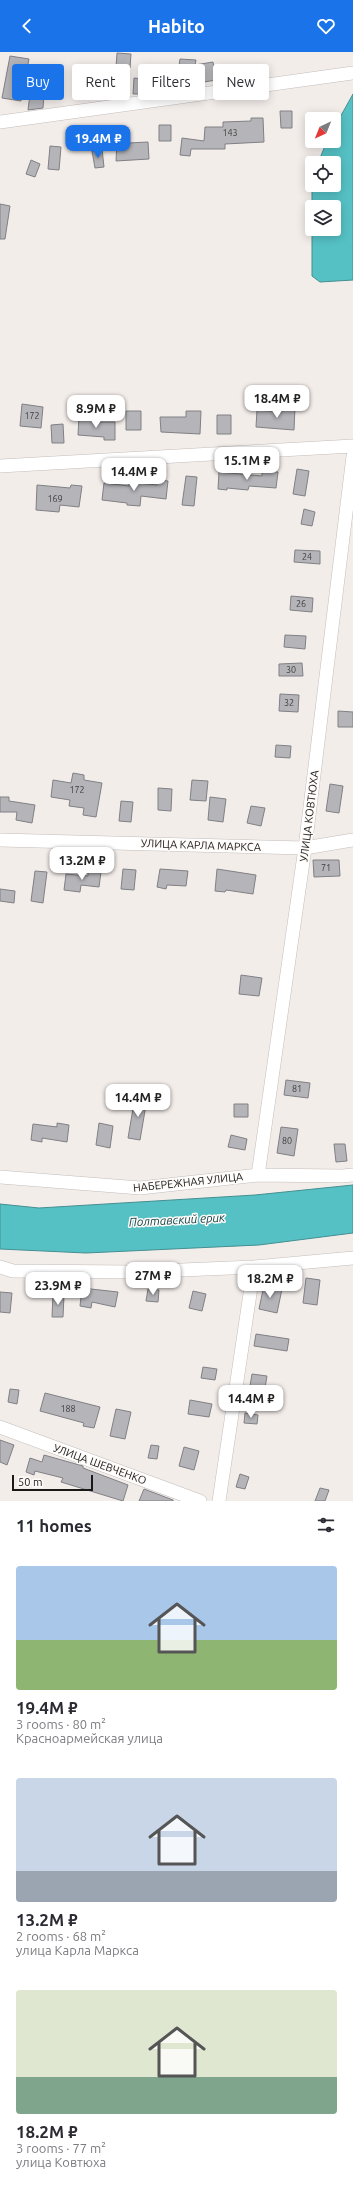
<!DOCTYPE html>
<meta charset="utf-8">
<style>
body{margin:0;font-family:Ubuntu,sans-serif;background:#f7f7f7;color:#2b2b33;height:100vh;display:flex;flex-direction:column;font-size:15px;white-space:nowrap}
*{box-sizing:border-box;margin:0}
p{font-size:13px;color:#7c7c81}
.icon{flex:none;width:22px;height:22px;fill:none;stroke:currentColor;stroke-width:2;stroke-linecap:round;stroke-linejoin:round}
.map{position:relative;height:1449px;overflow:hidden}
.side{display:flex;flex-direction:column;background:#fff;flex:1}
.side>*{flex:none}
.top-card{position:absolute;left:12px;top:12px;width:329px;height:36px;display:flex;gap:8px}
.needle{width:26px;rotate:223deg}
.buttons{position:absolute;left:305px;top:60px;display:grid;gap:8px}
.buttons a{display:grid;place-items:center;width:36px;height:36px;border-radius:4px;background:#fff;box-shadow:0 2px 10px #0003;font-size:20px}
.scale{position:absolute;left:12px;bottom:10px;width:81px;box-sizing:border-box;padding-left:4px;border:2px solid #1b1918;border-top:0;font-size:11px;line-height:14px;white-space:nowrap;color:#1b1918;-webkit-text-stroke:3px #fefbf9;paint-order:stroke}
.price{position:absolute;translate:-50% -34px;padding:0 9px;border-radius:8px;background:#fff;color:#222;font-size:13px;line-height:26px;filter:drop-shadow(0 1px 2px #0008)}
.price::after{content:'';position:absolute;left:50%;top:24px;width:12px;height:9px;margin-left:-6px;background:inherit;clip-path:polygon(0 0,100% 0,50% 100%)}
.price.current{background:#1a73e8;color:#fff}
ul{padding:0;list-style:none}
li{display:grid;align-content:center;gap:8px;height:212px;padding:0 16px}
li span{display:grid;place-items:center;height:124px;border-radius:4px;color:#555}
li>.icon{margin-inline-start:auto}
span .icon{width:72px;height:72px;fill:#fffc;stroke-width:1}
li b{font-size:17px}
h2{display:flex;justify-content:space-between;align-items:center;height:48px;padding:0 16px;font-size:17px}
.chip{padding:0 14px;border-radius:4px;background:#fff;box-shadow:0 2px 10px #0003;font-size:14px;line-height:36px}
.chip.current{background:#1a73e8;color:#fff}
header{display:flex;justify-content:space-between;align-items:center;height:52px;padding:0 16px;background:#1a73e8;color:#fff;font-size:18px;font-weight:700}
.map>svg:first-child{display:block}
.water{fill:#55c1c5;stroke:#448f91;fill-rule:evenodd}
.building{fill:#b4b4b9;stroke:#808085}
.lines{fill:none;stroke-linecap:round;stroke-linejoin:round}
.minor-casing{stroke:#c3bebb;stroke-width:14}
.minor{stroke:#fff;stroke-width:13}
.labels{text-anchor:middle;stroke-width:3;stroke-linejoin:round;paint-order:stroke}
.number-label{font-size:9px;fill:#414040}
.street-label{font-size:11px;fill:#1b1918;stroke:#fefbf9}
.water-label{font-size:12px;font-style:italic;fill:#0c3f41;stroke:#fefbf9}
</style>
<header><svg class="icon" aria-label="back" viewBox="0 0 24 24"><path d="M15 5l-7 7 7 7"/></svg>Habito<svg class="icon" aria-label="heart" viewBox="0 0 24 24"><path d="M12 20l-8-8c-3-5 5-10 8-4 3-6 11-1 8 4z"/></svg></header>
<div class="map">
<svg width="353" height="1449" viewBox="0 0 353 1449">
<rect width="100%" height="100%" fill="#f3edea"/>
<path class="water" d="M 353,42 L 353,228 L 320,230 L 312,224 L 312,134 L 334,133 L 334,111 L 318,111 L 327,89 L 334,89 L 334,76 ZM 312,155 L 334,155 L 334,177 L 312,177 Z
M 353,1133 L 353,1181 L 259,1193 L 86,1201 L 0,1197 L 0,1152 L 39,1156 L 255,1143 Z"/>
<path class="building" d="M 117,1 L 131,2 L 130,16 L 116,15 Z
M 10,4 L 29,7 L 21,49 L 2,46 Z
M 180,7 L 196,8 L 195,13 L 213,10 L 216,28 L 204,30 L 202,21 L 178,20 Z
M 151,20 L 179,21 L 177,37 L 145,37 L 145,42 L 133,42 L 134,26 L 151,28 Z
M 84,28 L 97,29 L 95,47 L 82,45 Z
M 30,42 L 44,43 L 43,56 L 28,58 Z
M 280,59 L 292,59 L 292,76 L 281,76 Z
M 251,66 L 263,66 L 264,90 L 225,92 L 225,97 L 191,97 L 190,104 L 180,103 L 182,86 L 204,89 L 205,75 L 223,75 L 223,70 L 251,69 Z
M 159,73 L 171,73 L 171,89 L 159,89 Z
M 117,89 L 129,91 L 148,90 L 149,107 L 116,109 Z
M 50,94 L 61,95 L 59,118 L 48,117 Z
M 102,97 L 104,115 L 95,116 L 92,99 Z
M 31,108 L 40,112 L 35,125 L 26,122 Z
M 0,152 L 10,154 L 5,187 L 0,187 Z
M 22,352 L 43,355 L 41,376 L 20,374 Z
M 282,354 L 295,355 L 294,378 L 256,375 L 257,358 L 282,360 Z
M 126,359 L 141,359 L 141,378 L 126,378 Z
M 186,359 L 201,359 L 200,382 L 161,380 L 160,365 L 186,365 Z
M 217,363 L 231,363 L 231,382 L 217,382 Z
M 79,364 L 92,365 L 92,370 L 115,370 L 115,388 L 104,388 L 104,385 L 78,383 Z
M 63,372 L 64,391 L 52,391 L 51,373 Z
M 297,417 L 309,419 L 305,444 L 293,442 Z
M 262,419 L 278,420 L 276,436 L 249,434 L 248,438 L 227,436 L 227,438 L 218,437 L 219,420 L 262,424 Z
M 186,424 L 197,425 L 194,454 L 182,453 Z
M 158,428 L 168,429 L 166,447 L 141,444 L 140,454 L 127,453 L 127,451 L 102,448 L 104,431 L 129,434 L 129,430 L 157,433 Z
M 37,433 L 70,436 L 71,433 L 82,434 L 79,455 L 60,453 L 59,460 L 36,458 Z
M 304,457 L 315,460 L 312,474 L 301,472 Z
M 295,498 L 320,499 L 320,512 L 294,510 Z
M 291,544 L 313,546 L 312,560 L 290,558 Z
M 285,583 L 306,584 L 305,597 L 284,595 Z
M 302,611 L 303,624 L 279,624 L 279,612 Z
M 280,642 L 299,643 L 298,660 L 279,659 Z
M 338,659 L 353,660 L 353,675 L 338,675 Z
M 276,693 L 291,694 L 290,706 L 275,705 Z
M 73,721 L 84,723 L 84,728 L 102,731 L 96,765 L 83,763 L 84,756 L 69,754 L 70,748 L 51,745 L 53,728 L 71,731 Z
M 192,728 L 208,729 L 206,749 L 190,748 Z
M 330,732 L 343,734 L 339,761 L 326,759 Z
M 158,736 L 172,737 L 171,759 L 158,758 Z
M 0,745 L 9,745 L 9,749 L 35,753 L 32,771 L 16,768 L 17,760 L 0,760 Z
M 210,745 L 226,747 L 223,770 L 208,768 Z
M 121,749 L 133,750 L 131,770 L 119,769 Z
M 251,754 L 265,756 L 261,774 L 247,771 Z
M 313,808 L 339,808 L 340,824 L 314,825 Z
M 123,817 L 136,818 L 134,838 L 121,837 Z
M 160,817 L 188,819 L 186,834 L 167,833 L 166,837 L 157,835 Z
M 217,817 L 256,823 L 253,842 L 226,838 L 225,840 L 215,839 Z
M 88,818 L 101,820 L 99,835 L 81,833 L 80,840 L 64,838 L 66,822 L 88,824 Z
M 35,819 L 47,820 L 43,851 L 31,849 Z
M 0,837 L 15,839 L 14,851 L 0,849 Z
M 241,923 L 262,926 L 259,944 L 239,942 Z
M 286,1028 L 310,1031 L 308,1046 L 284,1043 Z
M 135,1045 L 147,1047 L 140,1088 L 128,1086 Z
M 234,1052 L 248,1052 L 248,1065 L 234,1065 Z
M 57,1071 L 69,1073 L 67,1090 L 42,1086 L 42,1090 L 31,1088 L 33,1072 L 57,1075 Z
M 99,1071 L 113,1074 L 110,1096 L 96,1093 Z
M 281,1075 L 298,1077 L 294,1104 L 277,1101 Z
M 231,1083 L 247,1087 L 245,1098 L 228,1095 Z
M 334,1092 L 345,1092 L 347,1109 L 336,1110 Z
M 306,1226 L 320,1228 L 317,1253 L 303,1251 Z
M 264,1233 L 282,1237 L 277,1261 L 259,1257 Z
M 82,1236 L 118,1240 L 115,1255 L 92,1250 L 91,1256 L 80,1254 Z
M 148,1237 L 159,1238 L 158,1250 L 146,1249 Z
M 193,1239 L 206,1242 L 202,1259 L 189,1256 Z
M 0,1240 L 12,1241 L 10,1261 L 0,1260 Z
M 53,1242 L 64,1243 L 63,1265 L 52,1265 Z
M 256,1282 L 289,1287 L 287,1299 L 254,1294 Z
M 203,1315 L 217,1317 L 215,1328 L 201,1326 Z
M 252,1322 L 267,1324 L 265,1336 L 250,1334 Z
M 10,1337 L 19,1338 L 17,1352 L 8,1350 Z
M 45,1341 L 100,1355 L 94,1376 L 83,1374 L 84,1371 L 40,1359 Z
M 190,1348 L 212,1352 L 209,1365 L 188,1362 Z
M 116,1357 L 131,1360 L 125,1387 L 110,1384 Z
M 245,1361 L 258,1363 L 257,1372 L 244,1371 Z
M 0,1388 L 14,1393 L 7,1413 L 0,1410 Z
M 151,1393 L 159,1394 L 157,1407 L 148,1406 Z
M 184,1395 L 199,1399 L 194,1418 L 179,1414 Z
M 44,1403 L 83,1414 L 83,1416 L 128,1433 L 123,1449 L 61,1430 L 63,1426 L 35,1419 L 34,1423 L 26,1420 L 30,1406 L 42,1410 Z
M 240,1422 L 249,1425 L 245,1437 L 236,1435 Z
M 320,1436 L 329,1438 L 325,1449 L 315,1449 Z
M 144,1437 L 173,1448 L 173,1449 L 139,1449 Z"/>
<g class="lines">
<g class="minor-casing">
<path id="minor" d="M 0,70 L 353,21
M 0,414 L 353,394
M 0,788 L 305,796 L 353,788
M 258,1123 L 305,796 L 353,404
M 0,1125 L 140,1136 L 258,1123 L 342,1124 L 353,1123
M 0,1215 L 13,1219 L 134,1220 L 254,1215 L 353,1206
M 0,1375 L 200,1449
M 219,1449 L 254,1215"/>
</g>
<use href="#minor" class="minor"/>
</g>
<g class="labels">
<g class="number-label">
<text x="230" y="84">143</text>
<text x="32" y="367">172</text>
<text x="55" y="450">169</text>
<text x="307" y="508">24</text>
<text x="301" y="555">26</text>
<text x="291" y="621">30</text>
<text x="289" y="654">32</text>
<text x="77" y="741">172</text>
<text x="326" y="819">71</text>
<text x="297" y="1040">81</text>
<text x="287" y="1092">80</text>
<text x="68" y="1360">188</text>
</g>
<g class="street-label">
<text transform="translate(309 764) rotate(-83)" y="4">УЛИЦА КОВТЮХА</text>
<text transform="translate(201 793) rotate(2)" y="4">УЛИЦА КАРЛА МАРКСА</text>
<text transform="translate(188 1130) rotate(-6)" y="4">НАБЕРЕЖНАЯ УЛИЦА</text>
<text transform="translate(100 1412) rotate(20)" y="4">УЛИЦА ШЕВЧЕНКО</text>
</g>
<g class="water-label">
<text transform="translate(177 1168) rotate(-3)" y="4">Полтавский ерик</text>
</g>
</g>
</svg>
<div class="buttons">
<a><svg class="needle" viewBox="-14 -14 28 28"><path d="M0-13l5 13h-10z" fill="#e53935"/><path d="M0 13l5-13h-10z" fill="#7c7c81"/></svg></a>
<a><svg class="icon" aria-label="locate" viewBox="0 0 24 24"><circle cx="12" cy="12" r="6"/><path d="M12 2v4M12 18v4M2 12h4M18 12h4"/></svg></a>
<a><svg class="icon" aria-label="layers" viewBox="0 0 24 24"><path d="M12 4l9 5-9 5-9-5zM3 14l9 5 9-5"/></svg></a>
</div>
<div class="scale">50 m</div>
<b class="price current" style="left:98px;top:107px">19.4M ₽</b>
<b class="price" style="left:277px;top:367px">18.4M ₽</b>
<b class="price" style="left:96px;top:377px">8.9M ₽</b>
<b class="price" style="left:247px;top:429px">15.1M ₽</b>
<b class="price" style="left:134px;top:440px">14.4M ₽</b>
<b class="price" style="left:82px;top:829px">13.2M ₽</b>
<b class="price" style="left:138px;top:1066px">14.4M ₽</b>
<b class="price" style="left:153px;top:1244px">27M ₽</b>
<b class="price" style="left:270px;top:1247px">18.2M ₽</b>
<b class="price" style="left:58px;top:1254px">23.9M ₽</b>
<b class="price" style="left:251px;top:1367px">14.4M ₽</b>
<div class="top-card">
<a class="chip current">Buy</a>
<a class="chip">Rent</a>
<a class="chip">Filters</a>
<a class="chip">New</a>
</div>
</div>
<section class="side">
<h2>11 homes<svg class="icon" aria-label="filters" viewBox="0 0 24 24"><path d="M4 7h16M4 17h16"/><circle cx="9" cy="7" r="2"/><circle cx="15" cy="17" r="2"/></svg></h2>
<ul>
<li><span style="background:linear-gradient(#a9c7e8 60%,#8fb573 0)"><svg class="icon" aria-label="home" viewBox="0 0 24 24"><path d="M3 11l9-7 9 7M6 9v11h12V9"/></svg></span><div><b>19.4M ₽</b><p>3 rooms · 80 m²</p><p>Красноармейская улица</p></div></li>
<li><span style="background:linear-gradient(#c9d6e8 75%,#9aa5b1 0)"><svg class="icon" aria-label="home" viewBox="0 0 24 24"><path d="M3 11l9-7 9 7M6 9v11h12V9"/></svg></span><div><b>13.2M ₽</b><p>2 rooms · 68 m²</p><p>улица Карла Маркса</p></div></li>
<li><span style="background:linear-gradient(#dfe7d0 70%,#7fa58c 0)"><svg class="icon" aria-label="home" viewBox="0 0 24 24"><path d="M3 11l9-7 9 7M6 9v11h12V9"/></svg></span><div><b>18.2M ₽</b><p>3 rooms · 77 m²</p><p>улица Ковтюха</p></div></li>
</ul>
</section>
